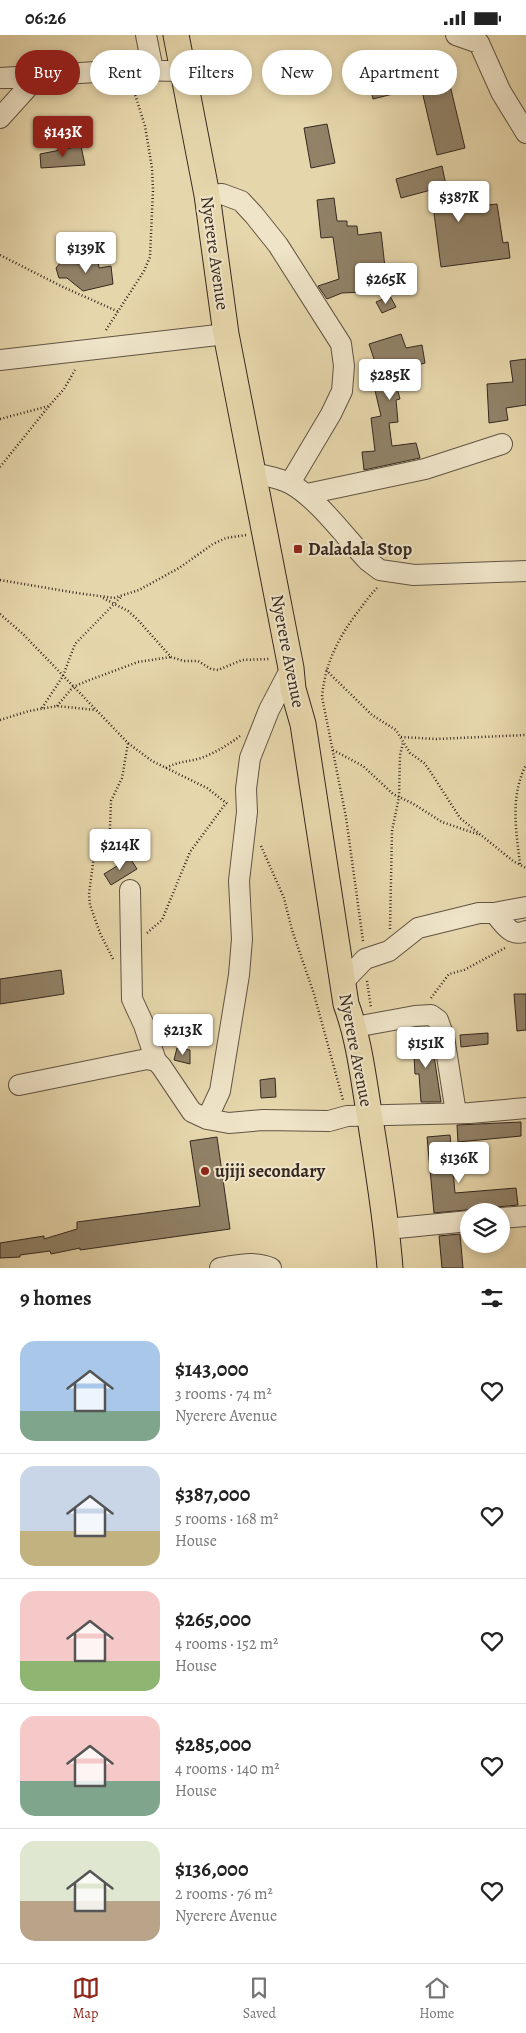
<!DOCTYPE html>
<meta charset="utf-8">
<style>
body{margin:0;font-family:Alegreya,serif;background:#f2f2f2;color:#222;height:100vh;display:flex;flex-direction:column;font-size:19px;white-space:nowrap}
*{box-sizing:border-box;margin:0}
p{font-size:16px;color:#767676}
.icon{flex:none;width:28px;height:28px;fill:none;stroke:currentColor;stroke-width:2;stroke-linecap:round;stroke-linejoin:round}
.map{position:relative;height:1233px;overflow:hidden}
.panel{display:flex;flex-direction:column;background:#fff;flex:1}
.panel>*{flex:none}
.hud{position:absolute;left:15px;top:15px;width:496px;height:45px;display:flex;gap:10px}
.buttons{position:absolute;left:460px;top:1168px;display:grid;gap:10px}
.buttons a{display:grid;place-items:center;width:50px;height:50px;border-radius:50%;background:#fff;box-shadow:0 2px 8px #0003;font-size:25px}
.price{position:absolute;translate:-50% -42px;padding:0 11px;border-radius:5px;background:#fff;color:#222;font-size:16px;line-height:32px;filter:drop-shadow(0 1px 2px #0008)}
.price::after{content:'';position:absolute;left:50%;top:30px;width:15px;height:11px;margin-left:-8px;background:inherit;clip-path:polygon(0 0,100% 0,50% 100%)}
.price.current{background:#8f2418;color:#fff}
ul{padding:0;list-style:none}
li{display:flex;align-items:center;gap:15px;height:125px;padding:0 20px}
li+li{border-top:1px solid #e0e0e0}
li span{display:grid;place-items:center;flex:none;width:140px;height:100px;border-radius:15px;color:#555}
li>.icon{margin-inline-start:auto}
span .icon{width:60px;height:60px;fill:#fffc;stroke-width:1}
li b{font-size:21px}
h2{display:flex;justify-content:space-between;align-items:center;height:60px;padding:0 20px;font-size:21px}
.tag{padding:0 18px;border-radius:22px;background:#fff;box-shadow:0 2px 8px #0003;font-size:18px;line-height:45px}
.tag.current{background:#8f2418;color:#fff}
.status{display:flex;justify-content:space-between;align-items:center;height:35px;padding:0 25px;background:#fff;direction:ltr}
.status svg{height:14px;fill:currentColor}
.menu{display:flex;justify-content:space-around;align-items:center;height:70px;border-top:1px solid #e0e0e0;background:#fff;font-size:14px;color:#767676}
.menu a{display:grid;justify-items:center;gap:2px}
.menu .current{color:#8f2418}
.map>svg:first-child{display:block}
.building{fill:#918268;stroke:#352820}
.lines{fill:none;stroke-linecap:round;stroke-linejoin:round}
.minor-casing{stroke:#615443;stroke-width:22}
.major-casing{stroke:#352820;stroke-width:27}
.path{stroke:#352820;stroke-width:2.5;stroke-dasharray:1 2.5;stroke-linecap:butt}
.minor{stroke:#efe4c8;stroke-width:20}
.major{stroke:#e6d6ab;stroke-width:25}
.poi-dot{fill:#8f2418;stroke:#efe4c8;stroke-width:2}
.labels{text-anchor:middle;stroke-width:4;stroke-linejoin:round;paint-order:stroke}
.street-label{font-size:18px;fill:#352820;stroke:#efe4c8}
.poi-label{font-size:18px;font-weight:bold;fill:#352820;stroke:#efe4c8;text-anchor:start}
</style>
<div class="status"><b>06:26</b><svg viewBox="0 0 49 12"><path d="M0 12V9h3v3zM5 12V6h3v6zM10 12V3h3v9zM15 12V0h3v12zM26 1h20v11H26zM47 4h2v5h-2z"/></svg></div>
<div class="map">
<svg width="526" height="1233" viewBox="0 0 526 1233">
<rect width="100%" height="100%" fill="#e6d6ab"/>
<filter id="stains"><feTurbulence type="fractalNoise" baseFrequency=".004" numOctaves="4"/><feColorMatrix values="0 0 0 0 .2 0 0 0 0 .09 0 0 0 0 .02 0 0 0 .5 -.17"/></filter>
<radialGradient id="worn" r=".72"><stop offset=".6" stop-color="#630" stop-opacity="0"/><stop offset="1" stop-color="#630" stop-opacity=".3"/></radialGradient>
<path class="building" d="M 443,21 L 465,113 L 437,120 L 421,52 L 373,64 L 367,39 Z
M 327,89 L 335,128 L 311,133 L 304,93 Z
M 81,111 L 85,130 L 41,133 L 40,119 Z
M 442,131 L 451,174 L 497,169 L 503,208 L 508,207 L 510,223 L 441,232 L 431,155 L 401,163 L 396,144 Z
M 334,163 L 337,186 L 347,186 L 347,191 L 357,191 L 358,200 L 381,197 L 386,241 L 364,244 L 364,257 L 342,258 L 327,264 L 318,251 L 339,244 L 333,202 L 321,203 L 317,165 Z
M 86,223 L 98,227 L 99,233 L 111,231 L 113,249 L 83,256 L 67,243 L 59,243 L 56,233 L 61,227 L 80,229 Z
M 390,261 L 396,272 L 382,278 L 376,267 Z
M 401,299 L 406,313 L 422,310 L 425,328 L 393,337 L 400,364 L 396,365 L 398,387 L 389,388 L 392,411 L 416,408 L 420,423 L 364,435 L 362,417 L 375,416 L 371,383 L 381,381 L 373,347 L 381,345 L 369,309 Z
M 526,324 L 526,370 L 506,373 L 508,385 L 489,388 L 487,349 L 513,347 L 510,326 Z
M 130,823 L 137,834 L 111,850 L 104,839 Z
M 61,935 L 64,959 L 0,969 L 0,944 Z
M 514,959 L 526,959 L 526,995 L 517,996 Z
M 488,998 L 488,1009 L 461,1012 L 460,1000 Z
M 431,1001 L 441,1067 L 421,1067 L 419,1039 L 415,1039 L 413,1002 Z
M 177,1013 L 190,1015 L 190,1029 L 174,1025 Z
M 275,1043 L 276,1062 L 261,1063 L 260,1045 Z
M 521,1087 L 521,1101 L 458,1107 L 457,1090 Z
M 450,1100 L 455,1158 L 516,1153 L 518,1170 L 434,1178 L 427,1102 Z
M 217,1102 L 230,1194 L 80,1215 L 80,1213 L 51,1219 L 50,1216 L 20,1220 L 20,1222 L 0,1223 L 0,1208 L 44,1201 L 44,1204 L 77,1194 L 77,1187 L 200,1171 L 190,1106 Z
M 460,1199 L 463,1233 L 442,1233 L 439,1201 Z"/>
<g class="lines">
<g class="minor-casing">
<path id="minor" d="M 146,0 L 153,35
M 456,0 L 479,8 L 501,57 L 526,98
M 0,43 L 128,35 L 183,36
M 0,83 L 38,41
M 207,160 L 222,159 L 241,166 L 254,180 L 278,210 L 341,309 L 344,331 L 342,356 L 331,379 L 290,448
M 0,325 L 226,299
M 254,438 C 266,441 280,443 291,449 C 318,464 346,503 368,526 L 380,535 L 414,540 L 526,536
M 307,459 L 425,434 L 502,409
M 130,855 L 132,964 L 144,990 L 156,1026
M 494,878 L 526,872
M 343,947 L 365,924 L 389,916 L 418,893 L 479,878 L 494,878 C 504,888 510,903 526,896
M 355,992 L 415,981 L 431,980 L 438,985 L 444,1002 L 456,1078
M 19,1050 L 147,1024 L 156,1026 L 161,1031 L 192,1077 L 207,1084 L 229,1088 L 263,1085 L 329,1086 L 347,1081 L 470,1078 L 526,1073
M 207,1084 L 220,1056 L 239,940 L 242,904 L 239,846 L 247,777 L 246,754 L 250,723 L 269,675 L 291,633
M 501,1183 L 526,1181
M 387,1194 L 469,1186
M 220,1233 C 236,1230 256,1226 271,1233"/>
</g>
<g class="major-casing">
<path id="major" d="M 176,0 L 207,160 L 226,299 L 291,633 L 293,654 L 303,689 L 346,969 C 359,1004 363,1041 369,1077 C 377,1129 386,1180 390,1233"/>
</g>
<path class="path" d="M 0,220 L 63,252 L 119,277
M 106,295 L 144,236 L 150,222 L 153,155 L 152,133 L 145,91 L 133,53
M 0,384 L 49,371 L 64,354 L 75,335
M 0,432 L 49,371
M 0,545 L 77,558 L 114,563 L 139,555 L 179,533 L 213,509 L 226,503 L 246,500
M 103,563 L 128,576 L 137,584 L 171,622 L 184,626 L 198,626 L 211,634 L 218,635 L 242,625 L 270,624
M 0,579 L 23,599 L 128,708 L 152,726 L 207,753 L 229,770
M 326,635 L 372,680 L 396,695 L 410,718 L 424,728 L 430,736 L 460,783 L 513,826 L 526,833
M 57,671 L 73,652 L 87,646 L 138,627 L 171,622
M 42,673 L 63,641 L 75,609 L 121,562
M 0,685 L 29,676 L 57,671 L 96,675
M 401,702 L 436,704 L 526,700
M 333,715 L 363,731 L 393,759 L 412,768 L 442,787 L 480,800
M 166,733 C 178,726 189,727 201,723 C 215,718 228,710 240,701
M 261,811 L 284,863 L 292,895 L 314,959 L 343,1065
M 520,829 C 516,795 510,761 526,730
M 390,894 L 392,796 L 399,762 L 400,720 L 403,708
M 147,898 L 162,885 L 190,817 L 226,768
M 363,906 L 346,782 L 322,662 C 325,628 339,601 360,574 C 365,567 371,559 377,553
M 113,924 L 100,898 L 90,870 L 89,859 L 94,821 L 106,806 L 110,793 L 111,766 L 122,743 L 128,708
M 367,946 L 371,973
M 431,963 L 449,939 L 464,935 L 505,913"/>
<use href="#minor" class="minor"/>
<use href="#major" class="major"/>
</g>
<g class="poi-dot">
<rect x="293" y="509" width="10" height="10" rx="2.5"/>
<circle cx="205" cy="1136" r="5"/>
</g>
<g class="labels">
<g class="street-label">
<text transform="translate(215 218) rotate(82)" y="6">Nyerere Avenue</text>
<text transform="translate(288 616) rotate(79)" y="6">Nyerere Avenue</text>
<text transform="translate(356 1015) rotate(79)" y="6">Nyerere Avenue</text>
</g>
<g class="poi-label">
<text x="308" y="520">Daladala Stop</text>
<text x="215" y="1142">ujiji secondary</text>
</g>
</g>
<rect width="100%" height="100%" filter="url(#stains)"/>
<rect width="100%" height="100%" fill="url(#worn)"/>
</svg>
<div class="buttons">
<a><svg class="icon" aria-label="layers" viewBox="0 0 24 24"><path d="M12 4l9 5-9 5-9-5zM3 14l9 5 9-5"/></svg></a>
</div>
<b class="price current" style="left:63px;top:123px">$143K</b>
<b class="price" style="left:459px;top:188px">$387K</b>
<b class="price" style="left:86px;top:239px">$139K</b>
<b class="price" style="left:386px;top:270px">$265K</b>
<b class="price" style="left:390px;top:366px">$285K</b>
<b class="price" style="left:120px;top:836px">$214K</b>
<b class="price" style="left:183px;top:1021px">$213K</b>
<b class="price" style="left:426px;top:1034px">$151K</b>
<b class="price" style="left:459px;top:1149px">$136K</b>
<div class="hud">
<a class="tag current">Buy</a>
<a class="tag">Rent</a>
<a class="tag">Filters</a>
<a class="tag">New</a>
<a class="tag">Apartment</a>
</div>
</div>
<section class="panel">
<h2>9 homes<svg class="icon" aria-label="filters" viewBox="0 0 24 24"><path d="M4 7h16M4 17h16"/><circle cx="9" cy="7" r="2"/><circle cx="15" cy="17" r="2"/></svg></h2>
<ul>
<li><span style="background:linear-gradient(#a9c7e8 70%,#7fa58c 0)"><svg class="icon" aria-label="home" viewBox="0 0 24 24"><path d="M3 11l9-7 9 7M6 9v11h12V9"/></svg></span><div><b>$143,000</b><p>3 rooms · 74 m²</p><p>Nyerere Avenue</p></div><svg class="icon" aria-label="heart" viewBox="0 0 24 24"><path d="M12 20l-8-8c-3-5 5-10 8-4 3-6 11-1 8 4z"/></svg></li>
<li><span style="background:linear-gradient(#c9d6e8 65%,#c2b280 0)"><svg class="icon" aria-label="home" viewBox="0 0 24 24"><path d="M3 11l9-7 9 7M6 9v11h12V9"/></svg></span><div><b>$387,000</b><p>5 rooms · 168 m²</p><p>House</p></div><svg class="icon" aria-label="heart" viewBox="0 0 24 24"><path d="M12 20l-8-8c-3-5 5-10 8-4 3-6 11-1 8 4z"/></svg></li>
<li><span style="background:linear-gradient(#f6c9c9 70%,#8fb573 0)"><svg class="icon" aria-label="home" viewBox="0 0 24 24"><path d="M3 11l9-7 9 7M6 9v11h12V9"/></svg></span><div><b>$265,000</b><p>4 rooms · 152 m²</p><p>House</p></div><svg class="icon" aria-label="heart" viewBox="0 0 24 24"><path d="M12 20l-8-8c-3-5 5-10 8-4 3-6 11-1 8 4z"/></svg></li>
<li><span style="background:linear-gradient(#f6c9c9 65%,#7fa58c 0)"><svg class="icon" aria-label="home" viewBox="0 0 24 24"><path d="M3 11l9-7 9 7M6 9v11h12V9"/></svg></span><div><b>$285,000</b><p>4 rooms · 140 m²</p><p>House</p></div><svg class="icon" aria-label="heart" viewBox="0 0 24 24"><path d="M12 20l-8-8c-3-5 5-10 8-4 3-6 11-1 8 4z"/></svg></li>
<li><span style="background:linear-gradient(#dfe7d0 60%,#b9a48a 0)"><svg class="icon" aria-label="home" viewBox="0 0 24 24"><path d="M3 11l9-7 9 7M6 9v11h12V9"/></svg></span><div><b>$136,000</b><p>2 rooms · 76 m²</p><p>Nyerere Avenue</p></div><svg class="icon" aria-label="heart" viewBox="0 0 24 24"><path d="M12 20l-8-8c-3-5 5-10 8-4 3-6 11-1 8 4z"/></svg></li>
</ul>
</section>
<nav class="menu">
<a class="current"><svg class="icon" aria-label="map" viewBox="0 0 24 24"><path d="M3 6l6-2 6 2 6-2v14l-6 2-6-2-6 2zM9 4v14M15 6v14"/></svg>Map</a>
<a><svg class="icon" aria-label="saved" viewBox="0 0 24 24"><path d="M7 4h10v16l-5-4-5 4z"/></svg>Saved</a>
<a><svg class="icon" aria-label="home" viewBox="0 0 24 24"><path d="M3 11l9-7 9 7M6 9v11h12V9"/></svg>Home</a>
</nav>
